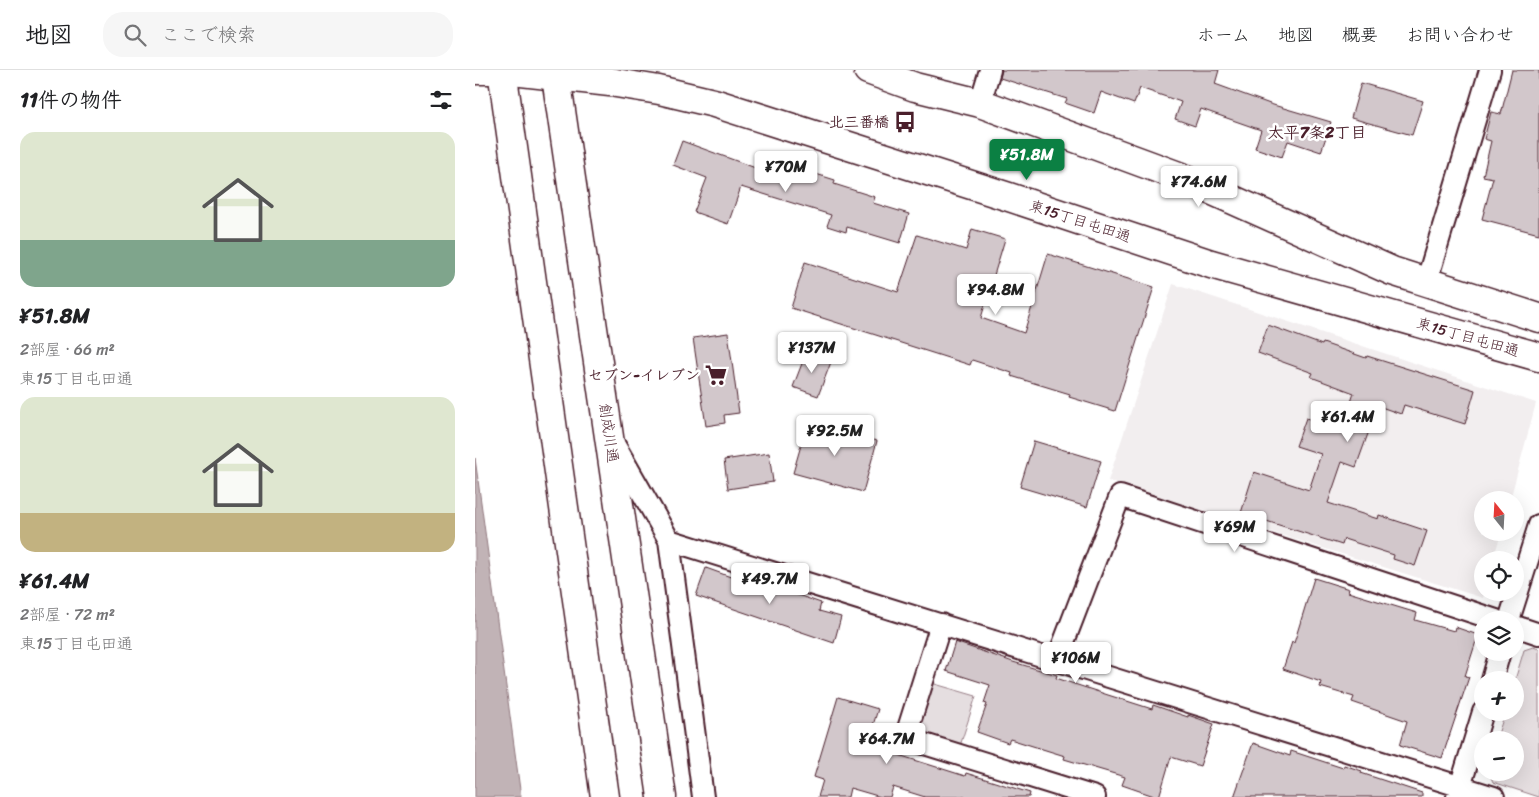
<!DOCTYPE html>
<html lang="ja">
<meta charset="utf-8">
<style>
body{margin:0;font-family:Sriracha,"Klee One",sans-serif;background:#f6f6f6;color:#202124;height:100vh;display:flex;flex-direction:column;font-size:19px;white-space:nowrap}
*{box-sizing:border-box;margin:0}
p{font-size:16px;color:#757577}
.icon{flex:none;width:28px;height:28px;fill:none;stroke:currentColor;stroke-width:2;stroke-linecap:round;stroke-linejoin:round}
.map{position:relative;flex:1;overflow:hidden}
.panel{display:flex;flex-direction:column;background:#fff;width:475px}
.panel>*{flex:none}
.needle{width:32px;rotate:342deg}
.controls{position:absolute;left:999px;top:421px;display:grid;gap:10px}
.controls a{display:grid;place-items:center;width:50px;height:50px;border-radius:50%;background:#fff;box-shadow:0 5px 20px #0002;font-size:25px}
.price{position:absolute;translate:-50% -42px;padding:0 11px;border-radius:5px;background:#fff;color:#222;font-size:16px;line-height:32px;filter:drop-shadow(0 1px 2px #0008)}
.price::after{content:'';position:absolute;left:50%;top:30px;width:15px;height:11px;margin-left:-8px;background:inherit;clip-path:polygon(0 0,100% 0,50% 100%)}
.price.on{background:#0b8043;color:#fff}
ul{padding:0;list-style:none}
li{display:grid;align-content:center;gap:10px;height:265px;padding:0 20px}
li span{display:grid;place-items:center;height:155px;border-radius:15px;color:#555}
li>.icon{margin-inline-start:auto}
span .icon{width:90px;height:90px;fill:#fffc;stroke-width:1}
li b{font-size:21px}
h2{display:flex;justify-content:space-between;align-items:center;height:60px;padding:0 20px;font-size:21px}
header{display:flex;align-items:center;gap:30px;box-sizing:border-box;height:70px;padding:0 25px;background:#fff;border-bottom:1px solid #e0e0e0}
header strong{font-size:24px}
nav{display:flex;gap:28px;margin-inline-start:auto;font-size:18px}
.search{width:350px;height:45px;background:#f6f6f6;display:flex;align-items:center;gap:12px;box-sizing:border-box;padding:0 18px;border-radius:20px;color:#757577;font-size:19px}
main{display:flex;flex:1;min-height:0}
.map>svg:first-child{display:block}
.built{fill:#f2eeef}
.green{fill:#e5dee0;stroke:#987e86}
.water{fill:#c1b3b6;stroke:#91787e}
.building{fill:#d2c7cb;stroke:#4a1f2b}
.lines{fill:none;stroke-linecap:round;stroke-linejoin:round}
.street-casing{stroke:#4a1f2b;stroke-width:24}
.secondary-casing{stroke:#4a1f2b;stroke-width:31}
.highway-casing{stroke:#4a1f2b;stroke-width:31}
.street{stroke:#fff;stroke-width:20}
.secondary{stroke:#fff;stroke-width:28}
.highway{stroke:#fff;stroke-width:28}
.labels{text-anchor:middle;stroke-width:5;stroke-linejoin:round;paint-order:stroke}
.poi-label{font-size:15px;font-weight:bold;fill:#4a1f2b;stroke:#fff;text-anchor:end}
.street-label{font-size:15px;fill:#4a1f2b;stroke:#fff}
.neighbourhood-label{font-size:16px;font-weight:bold;fill:#4a1f2b;stroke:#fff}
</style>
<header>
<strong>地図</strong>
<div class="search"><svg class="icon" aria-label="search" viewBox="0 0 24 24"><circle cx="10" cy="10" r="6"/><path d="M15 15l6 6"/></svg>ここで検索</div>
<nav><a>ホーム</a><a>地図</a><a>概要</a><a>お問い合わせ</a></nav>
</header>
<main>
<section class="panel">
<h2>11件の物件<svg class="icon" aria-label="filters" viewBox="0 0 24 24"><path d="M4 7h16M4 17h16"/><circle cx="9" cy="7" r="2"/><circle cx="15" cy="17" r="2"/></svg></h2>
<ul>
<li><span style="background:linear-gradient(#dfe7d0 70%,#7fa58c 0)"><svg class="icon" aria-label="home" viewBox="0 0 24 24"><path d="M3 11l9-7 9 7M6 9v11h12V9"/></svg></span><div><b>¥51.8M</b><p>2部屋 · 66 m²</p><p>東15丁目屯田通</p></div></li>
<li><span style="background:linear-gradient(#dfe7d0 75%,#c2b280 0)"><svg class="icon" aria-label="home" viewBox="0 0 24 24"><path d="M3 11l9-7 9 7M6 9v11h12V9"/></svg></span><div><b>¥61.4M</b><p>2部屋 · 72 m²</p><p>東15丁目屯田通</p></div></li>
</ul>
</section>
<div class="map">
<svg width="1064" height="727" viewBox="0 0 1064 727">
<rect width="100%" height="100%" fill="#fff"/>
<filter id="ink" filterUnits="userSpaceOnUse"><feTurbulence type="fractalNoise" baseFrequency=".02" numOctaves="2"/><feDisplacementMap in="SourceGraphic" scale="10" xChannelSelector="R" yChannelSelector="G"/><feConvolveMatrix kernelMatrix="1 2 1 2 8 2 1 2 1" color-interpolation-filters="sRGB"/></filter>
<g filter="url(#ink)">
<path class="built" d="M 698,214 L 1061,333 L 1035,430 L 1008,430 L 1008,462 L 1026,463 L 1018,490 L 1008,490 L 1008,522 L 1009,523 L 1008,528 L 633,411 Z"/>
<path class="green" d="M 1058,577 L 1064,579 L 1064,727 L 1018,712 L 1014,703 L 1040,702 L 1040,670 L 1021,670 L 1030,643 L 1040,642 L 1040,610 L 1049,580 Z
M 453,612 L 501,626 L 485,676 L 438,663 Z"/>
<path class="water" d="M 0,388 L 46,727 L 0,727 Z"/>
<path class="building" d="M 527,0 L 744,0 L 740,14 L 795,34 L 856,52 L 846,82 L 813,71 L 807,87 L 780,78 L 786,60 L 726,39 L 720,56 L 700,49 L 706,32 L 665,18 L 659,34 L 626,22 L 619,43 L 590,33 L 592,29 L 525,8 Z
M 1037,0 L 1064,0 L 1064,164 L 1007,149 L 1018,108 L 1008,106 L 1016,71 L 1009,69 L 1016,42 L 1026,44 Z
M 886,13 L 948,31 L 937,65 L 876,48 Z
M 207,71 L 286,100 L 290,88 L 360,110 L 359,114 L 400,127 L 398,133 L 434,144 L 425,173 L 372,157 L 371,162 L 352,156 L 356,145 L 266,117 L 253,154 L 219,142 L 232,108 L 198,95 Z
M 497,159 L 530,169 L 506,248 L 549,263 L 573,184 L 679,217 L 640,341 L 594,327 L 595,324 L 536,306 L 537,303 L 497,290 L 495,295 L 316,238 L 330,192 L 423,222 L 442,165 L 491,180 Z
M 793,255 L 847,275 L 848,273 L 891,288 L 892,286 L 1000,320 L 990,354 L 929,335 L 926,344 L 903,336 L 881,397 L 867,392 L 853,433 L 903,449 L 904,445 L 952,461 L 940,496 L 918,489 L 919,485 L 869,469 L 867,475 L 766,443 L 779,402 L 834,420 L 846,384 L 821,376 L 831,348 L 867,360 L 879,323 L 836,307 L 838,303 L 783,283 Z
M 253,263 L 264,343 L 249,345 L 250,353 L 231,356 L 218,268 Z
M 331,283 L 356,292 L 343,326 L 318,317 Z
M 333,351 L 402,371 L 388,422 L 318,403 Z
M 559,371 L 626,391 L 612,437 L 545,417 Z
M 294,383 L 298,412 L 253,419 L 249,390 Z
M 231,498 L 286,518 L 288,513 L 346,533 L 344,541 L 366,547 L 359,573 L 221,526 Z
M 839,508 L 874,519 L 873,522 L 942,543 L 940,550 L 979,561 L 980,557 L 1003,565 L 990,606 L 994,607 L 967,688 L 925,675 L 932,651 L 877,632 L 879,627 L 845,617 L 846,612 L 808,599 L 817,572 L 819,573 Z
M 480,572 L 538,592 L 582,605 L 581,608 L 633,625 L 677,639 L 678,635 L 713,647 L 713,645 L 739,654 L 725,696 L 696,687 L 684,727 L 682,727 L 647,715 L 650,707 L 589,689 L 590,686 L 535,669 L 533,673 L 502,662 L 512,634 L 509,633 L 515,615 L 471,601 Z
M 363,627 L 403,639 L 392,675 L 490,706 L 491,703 L 555,723 L 554,727 L 450,727 L 418,717 L 415,727 L 406,727 L 375,718 L 373,727 L 343,727 L 348,710 L 339,707 Z
M 778,673 L 815,686 L 816,681 L 868,698 L 869,695 L 887,701 L 886,703 L 947,723 L 947,727 L 759,727 Z"/>
<g class="lines">
<g class="street-casing">
<path id="street" d="M 505,33 L 515,0
M 951,213 L 1015,0
M 138,372 L 194,470 L 228,727
M 194,470 L 1019,727
M 1034,550 L 1064,455
M 466,554 L 430,668 L 620,727
M 1040,556 L 1064,564
M 582,590 L 645,426 L 1021,550
M 1017,610 L 1025,582
M 982,727 L 1008,642"/>
</g>
<g class="secondary-casing">
<path id="secondary" d="M 0,0 L 27,0
M 27,0 L 135,12 L 184,20 L 239,33 L 534,127 L 736,194 L 1064,287
M 393,0 L 440,17 L 505,33 L 709,108 L 917,201 L 1064,248"/>
</g>
<g class="highway-casing">
<path id="highway" d="M 27,0 L 130,727
M 80,0 L 187,727"/>
</g>
<use href="#street" class="street"/>
<use href="#secondary" class="secondary"/>
<use href="#highway" class="highway"/>
</g>
</g>
<defs>
<g id="bus-bare" transform="scale(1.725)"><path d="M-5-6H5V4H4V6H2V4H-2V6H-4V4H-5ZM-3.5-4V0h7V-4ZM-3.5 1.2v1.5H-2V1.2ZM2 1.2v1.5H3.5V1.2Z" fill="#4a1f2b" stroke="#fff" stroke-width="2.5" paint-order="stroke"/></g>
<g id="supermarket-bare" transform="scale(1.725)"><path d="M-6-5.5h2.5l.6 2H6L4.5 2H-2.5L-4.4-4H-6ZM-1.5 3.2a1.3 1.3 0 1 0 .1 0ZM3 3.2a1.3 1.3 0 1 0 .1 0Z" fill="#4a1f2b" stroke="#fff" stroke-width="2.5" paint-order="stroke"/></g>
</defs>
<g fill-rule="evenodd">
<use href="#bus-bare" x="430" y="52"/>
<use href="#supermarket-bare" x="241" y="305"/>
</g>
<g class="labels">
<g class="poi-label">
<text x="414" y="57">北三番橋</text>
<text x="225" y="310">セブン-イレブン</text>
</g>
<g class="street-label">
<text transform="translate(605 151) rotate(18)" y="5">東15丁目屯田通</text>
<text transform="translate(993 267) rotate(16)" y="5">東15丁目屯田通</text>
<text transform="translate(134 363) rotate(82)" y="5">創成川通</text>
</g>
<g class="neighbourhood-label">
<text x="842" y="68">太平7条2丁目</text>
</g>
</g>
</svg>
<div class="controls">
<a><svg class="needle" viewBox="-14 -14 28 28"><path d="M0-13l5 13h-10z" fill="#e53935"/><path d="M0 13l5-13h-10z" fill="#757577"/></svg></a>
<a><svg class="icon" aria-label="locate" viewBox="0 0 24 24"><circle cx="12" cy="12" r="6"/><path d="M12 2v4M12 18v4M2 12h4M18 12h4"/></svg></a>
<a><svg class="icon" aria-label="layers" viewBox="0 0 24 24"><path d="M12 4l9 5-9 5-9-5zM3 14l9 5 9-5"/></svg></a>
<a>+</a>
<a>−</a>
</div>
<b class="price on" style="left:552px;top:111px">¥51.8M</b>
<b class="price" style="left:311px;top:123px">¥70M</b>
<b class="price" style="left:724px;top:138px">¥74.6M</b>
<b class="price" style="left:521px;top:246px">¥94.8M</b>
<b class="price" style="left:337px;top:304px">¥137M</b>
<b class="price" style="left:873px;top:373px">¥61.4M</b>
<b class="price" style="left:360px;top:387px">¥92.5M</b>
<b class="price" style="left:760px;top:483px">¥69M</b>
<b class="price" style="left:295px;top:535px">¥49.7M</b>
<b class="price" style="left:601px;top:614px">¥106M</b>
<b class="price" style="left:412px;top:695px">¥64.7M</b>
</div>
</main>
